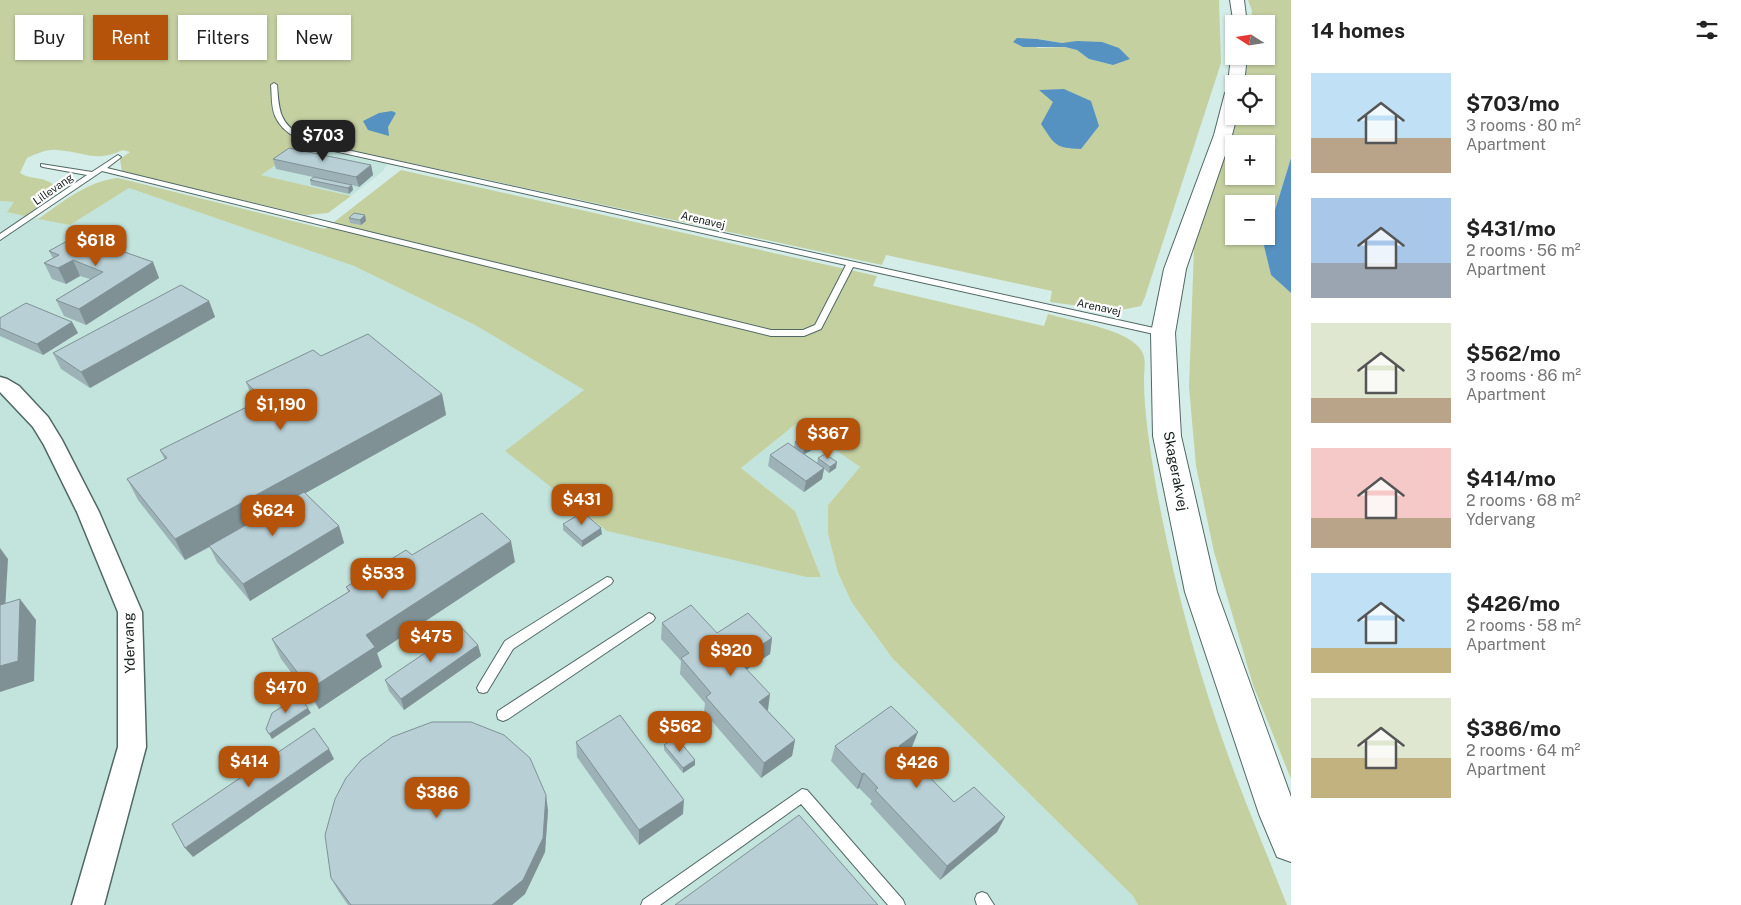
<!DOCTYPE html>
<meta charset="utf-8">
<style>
body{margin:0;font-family:"Public Sans",sans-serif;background:#f2f2f2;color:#222;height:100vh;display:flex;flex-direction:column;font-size:19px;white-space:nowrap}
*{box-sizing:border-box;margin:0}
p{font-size:16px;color:#767676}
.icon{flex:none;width:28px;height:28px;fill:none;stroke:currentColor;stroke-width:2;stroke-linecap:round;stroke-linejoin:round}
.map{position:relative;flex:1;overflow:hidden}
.panel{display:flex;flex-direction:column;background:#fff;width:450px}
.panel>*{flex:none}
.top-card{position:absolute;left:15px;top:15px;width:475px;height:45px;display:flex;gap:10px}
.needle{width:32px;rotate:282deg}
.controls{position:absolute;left:1225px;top:15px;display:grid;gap:10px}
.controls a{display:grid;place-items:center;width:50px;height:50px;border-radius:0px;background:#fff;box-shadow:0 1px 4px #0004;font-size:25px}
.price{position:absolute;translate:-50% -42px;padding:0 11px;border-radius:10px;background:#b45309;color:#fff;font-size:16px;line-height:32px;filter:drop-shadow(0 1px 2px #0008)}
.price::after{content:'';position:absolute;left:50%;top:30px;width:15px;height:11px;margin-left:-8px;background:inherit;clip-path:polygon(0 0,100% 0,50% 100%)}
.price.on{background:#222;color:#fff}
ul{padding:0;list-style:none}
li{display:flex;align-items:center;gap:15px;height:125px;padding:0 20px}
li span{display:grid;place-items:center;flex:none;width:140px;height:100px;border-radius:0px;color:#555}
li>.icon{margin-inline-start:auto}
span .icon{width:60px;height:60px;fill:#fffc;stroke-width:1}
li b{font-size:21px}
h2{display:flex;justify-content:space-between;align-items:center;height:60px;padding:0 20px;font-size:21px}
.tag{padding:0 18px;border-radius:0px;background:#fff;box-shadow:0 1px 4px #0004;font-size:18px;line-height:45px}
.tag.on{background:#b45309;color:#fff}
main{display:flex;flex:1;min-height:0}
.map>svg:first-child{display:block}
.built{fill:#c2e4dd}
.green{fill:#c5d0a1;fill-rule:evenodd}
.water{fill:#5592c2}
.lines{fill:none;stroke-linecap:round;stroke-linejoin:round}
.lane-casing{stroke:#526864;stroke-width:2}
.street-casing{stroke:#526864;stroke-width:3}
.secondary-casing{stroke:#526864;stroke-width:2}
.lane{fill:#fff;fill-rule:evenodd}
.street{fill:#fff;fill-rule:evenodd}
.secondary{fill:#fff;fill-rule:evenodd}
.wall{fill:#9db2b7}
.shaded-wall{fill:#809195}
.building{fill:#b7cfd5;stroke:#809195}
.labels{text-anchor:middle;stroke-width:4.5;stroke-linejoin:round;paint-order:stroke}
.far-street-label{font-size:11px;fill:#151e1c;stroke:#fff}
.street-label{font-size:14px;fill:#151e1c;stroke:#fff}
</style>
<main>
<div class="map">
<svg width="1291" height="905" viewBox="0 0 1291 905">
<rect width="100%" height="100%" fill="#d4ede8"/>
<path class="built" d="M 308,143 L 332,152 L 387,164 L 383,171 L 351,196 L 260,175 Z
M 129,188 L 354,266 L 475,325 L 584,390 L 821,577 L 795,511 L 741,468 L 797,423 L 860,467 L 828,505 L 828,534 L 838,573 L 852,603 L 893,659 L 1133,896 L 1138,905 L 0,905 L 0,201 L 15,202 L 8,212 L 70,225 Z"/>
<path class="green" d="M 0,0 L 1219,0 L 1221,63 L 1145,297 L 1141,306 L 1116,311 L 1050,302 L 1052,291 L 886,255 L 882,265 L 350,150 L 314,139 L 261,175 L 351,196 L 328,213 L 306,215 L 122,172 L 120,159 L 130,152 L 123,150 C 94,163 86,152 57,150 C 47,149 36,154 27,158 L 20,173 C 33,181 43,175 55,186 L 55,195 L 25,216 L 7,212 L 14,202 L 0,201 ZM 1037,39 L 1062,43 L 1113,65 L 1089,59 L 1077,50 L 1065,47 L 1037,48 Z
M 1248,0 L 1291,0 L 1291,158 L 1264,246 L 1271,275 L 1291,293 L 1291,779 L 1253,685 L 1214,552 L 1196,466 L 1189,387 L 1194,248 L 1238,116 L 1266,116 L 1266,84 L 1244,84 L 1249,56 L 1266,56 L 1266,24 L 1251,24 L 1252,11 ZM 1234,144 L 1266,144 L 1266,176 L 1234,176 ZM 1234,204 L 1266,204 L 1266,236 L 1234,236 Z
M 401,170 L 877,276 L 873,286 L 1044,326 L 1048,314 C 1071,321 1128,329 1141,350 C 1147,358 1144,370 1144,379 C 1144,413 1150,447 1155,480 C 1173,583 1201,685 1238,782 C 1254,824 1271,864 1287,905 L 1138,905 L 1133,896 L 893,659 L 852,603 L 838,573 L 828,534 L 828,505 L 860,467 L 797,423 L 741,468 L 795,511 L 821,577 L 807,577 L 607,531 L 505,451 L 584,390 L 475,325 L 354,266 L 129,188 L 70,225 L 38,219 C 63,202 87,181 118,178 L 325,229 Z"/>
<path class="water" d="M 1017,38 L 1037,39 L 1062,43 L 1077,41 L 1102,42 L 1119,48 L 1130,59 L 1113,65 L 1089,59 L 1077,50 L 1065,47 L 1023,47 L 1013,42 Z
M 1064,89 L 1091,101 L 1099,126 L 1081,149 C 1055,148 1055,145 1041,124 L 1053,102 L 1039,90 Z
M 392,111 L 396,113 L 388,127 L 389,136 L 368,130 L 363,121 L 379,113 Z
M 1291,158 L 1291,293 L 1271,275 L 1264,246 Z"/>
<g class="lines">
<g class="lane-casing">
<path id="lane" d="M 274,83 L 277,85 C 278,95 278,106 282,116 C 291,137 319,142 338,148 L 1163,330 L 1167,333 L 1163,336 L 853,267 L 821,329 L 804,336 L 771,336 L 102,171 L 0,240 L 0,234 L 87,175 L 43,167 L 41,166 L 41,164 L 92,172 L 118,155 L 121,157 L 120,158 L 107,168 L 771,330 L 803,330 L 815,325 L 846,265 L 334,151 C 313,144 285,139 275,116 C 271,106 272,95 271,85 Z
M 607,577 L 611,578 L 613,581 L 611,584 L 513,649 L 487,692 L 483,693 L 479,692 L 477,688 L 479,684 L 505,641 Z
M 649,613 L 653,615 L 655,618 L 653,621 L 508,719 L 503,721 L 498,719 L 497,715 L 498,711 Z
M 802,789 L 807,790 L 903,900 L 905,905 L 888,905 L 801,804 L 660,905 L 641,905 L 643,900 Z
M 982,892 L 987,894 L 994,905 L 977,905 L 975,899 L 977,894 Z"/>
</g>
<g class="street-casing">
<path id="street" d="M 0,377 L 7,379 L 19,386 L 48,417 L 62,440 L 99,512 L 142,612 L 146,747 L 104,905 L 72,905 L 118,747 L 118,612 L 77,512 L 44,445 L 33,427 L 0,392 Z"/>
</g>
<g class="secondary-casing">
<path id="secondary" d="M 1230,0 L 1244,0 L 1247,24 L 1234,24 L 1234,26 Z
M 1233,53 L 1234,56 L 1247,56 L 1244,84 L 1234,84 L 1234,116 L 1237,116 L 1232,135 L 1186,269 L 1175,333 L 1181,436 L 1217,592 L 1291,797 L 1291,862 L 1277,857 L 1259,814 L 1185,592 L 1153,436 L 1151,333 L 1164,269 L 1214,135 L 1225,93 L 1228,89 L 1233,88 L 1228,84 L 1231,56 Z"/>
</g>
<use href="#lane" class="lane"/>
<use href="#street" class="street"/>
<use href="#secondary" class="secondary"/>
</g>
<path class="wall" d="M 273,159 L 371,165 L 373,175 L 359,187 L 352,185 L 353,190 L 349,194 L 311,185 L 310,180 L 313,177 L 276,169 Z
M 365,215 L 366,221 L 361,225 L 350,223 L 349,218 Z
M 49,251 L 124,252 L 153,262 L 159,278 L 86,325 L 64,316 L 56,300 L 90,279 L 80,276 L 66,284 L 52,279 L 44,263 L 53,258 Z
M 209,301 L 215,317 L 90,388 L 61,369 L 53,353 Z
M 0,318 L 72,322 L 78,333 L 43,355 L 0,336 Z
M 321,356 L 442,394 L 446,415 L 305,493 L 339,526 L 344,543 L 250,601 L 217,562 L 210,547 L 185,560 L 138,500 L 127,479 L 165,460 L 160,450 L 254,403 L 246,382 Z
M 795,442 L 812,450 L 804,454 L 817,463 L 818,458 L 836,468 L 829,473 L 824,469 L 822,479 L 804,492 L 768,466 L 770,455 L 794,447 Z
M 563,524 L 602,534 L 582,547 L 563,530 Z
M 412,555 L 515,562 L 377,653 L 382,667 L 319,709 L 281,659 L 272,639 L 348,592 L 346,587 Z
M 662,623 L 717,633 L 772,638 L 770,654 L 747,669 L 768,710 L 767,710 L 795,740 L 792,756 L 761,778 L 704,712 L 705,703 L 680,674 L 681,661 L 661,639 Z
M 478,645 L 481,656 L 404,710 L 389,691 L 385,680 Z
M 576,742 L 683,814 L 639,845 L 577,757 Z
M 664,745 L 695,760 L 695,765 L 683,773 L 664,750 Z
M 835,746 L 912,747 L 905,752 L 954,802 L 1005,817 L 997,832 L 940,880 L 870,804 L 872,801 L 859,788 L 857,789 L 831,761 Z
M 548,810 L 545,852 L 525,894 L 512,905 L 348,905 L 339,892 L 331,878 Z"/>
<path class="shaded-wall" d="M 371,165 L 373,175 L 359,187 L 356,177 Z
M 352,185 L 353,190 L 349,194 L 348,188 Z
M 365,215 L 366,221 L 361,225 L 360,220 Z
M 121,245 L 128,260 L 116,249 Z
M 73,260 L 80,276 L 66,284 L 58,268 Z
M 153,262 L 159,278 L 86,325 L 79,309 Z
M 209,301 L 215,317 L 90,388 L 81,372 Z
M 72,322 L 78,333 L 43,355 L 37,344 Z
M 442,394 L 446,415 L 185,560 L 175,539 Z
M 812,444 L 812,450 L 803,455 L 804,449 Z
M 837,462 L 836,468 L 829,473 L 830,467 Z
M 824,468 L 822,479 L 804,492 L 806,481 Z
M 339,526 L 344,543 L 250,601 L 243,584 Z
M 601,528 L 602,534 L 582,547 L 582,541 Z
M 511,541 L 515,562 L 377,653 L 382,667 L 319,709 L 310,689 L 366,635 Z
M 0,548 L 8,559 L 4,629 L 0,624 Z
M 20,599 L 36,620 L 34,681 L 0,692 L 0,697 L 0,666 Z
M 772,638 L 770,654 L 737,676 L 738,660 Z
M 478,645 L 481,656 L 404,710 L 401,699 Z
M 770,694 L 768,710 L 756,717 L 759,702 Z
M 308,708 L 311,713 L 272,739 L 269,734 Z
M 918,732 L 912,747 L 894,761 L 899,746 Z
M 795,740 L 792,756 L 761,778 L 764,763 Z
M 329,749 L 334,759 L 193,857 L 185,848 Z
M 695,760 L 695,765 L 683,773 L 683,768 Z
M 864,773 L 859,788 L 857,789 L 862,774 Z
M 546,795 L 548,810 L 545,852 L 525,894 L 512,905 L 492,905 Z
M 684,800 L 683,814 L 639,845 L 639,830 Z
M 1005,817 L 997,832 L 940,880 L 947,866 Z"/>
<path class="building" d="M 289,148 L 371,165 L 356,177 L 273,159 Z
M 314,177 L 352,185 L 348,188 L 310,180 Z
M 354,213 L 365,215 L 360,220 L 349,218 Z
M 78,235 L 103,244 L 111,241 L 120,241 L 121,245 L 116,249 L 153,262 L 79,309 L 56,300 L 103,272 L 73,260 L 58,268 L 44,263 L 59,255 L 49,251 Z
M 181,285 L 209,301 L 81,372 L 53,353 Z
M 26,303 L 72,322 L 37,344 L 0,328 L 0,318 Z
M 368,334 L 442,394 L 175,539 L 127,479 L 167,458 L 160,450 L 263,399 L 246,382 L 313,350 L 321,356 Z
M 803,437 L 812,444 L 804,449 L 795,442 Z
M 788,443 L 824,468 L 806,481 L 770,455 Z
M 825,454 L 837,462 L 830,467 L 818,458 Z
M 304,492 L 339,526 L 243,584 L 209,546 Z
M 583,512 L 601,528 L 582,541 L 563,524 Z
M 482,513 L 511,541 L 366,635 L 375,647 L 310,689 L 272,639 L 350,591 L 346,587 L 406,550 L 412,555 Z
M 20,599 L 18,661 L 0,666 L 0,605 Z
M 691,605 L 717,633 L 748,613 L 772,638 L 738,660 L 770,694 L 759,702 L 795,740 L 764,763 L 706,697 L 711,693 L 681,658 L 689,653 L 662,623 Z
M 462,628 L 478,645 L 401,699 L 385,680 Z
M 299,696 L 308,708 L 269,734 L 266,729 L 272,713 Z
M 891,706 L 918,732 L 899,746 L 954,802 L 974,787 L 1005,817 L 947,866 L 875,790 L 878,788 L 864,773 L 862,774 L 835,746 Z
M 620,715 L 684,800 L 639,830 L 576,742 Z
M 432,722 L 471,722 L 504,735 L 530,758 L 546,795 L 543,838 L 523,880 L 492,905 L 351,905 L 331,878 L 325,835 L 335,799 L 346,778 L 361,760 L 392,737 Z
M 314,728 L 329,749 L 185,848 L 172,824 Z
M 676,737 L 695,760 L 683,768 L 664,745 Z
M 799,815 L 878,905 L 675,905 Z"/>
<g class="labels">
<g class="far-street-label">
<text transform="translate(53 189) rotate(-35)" y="4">Lillevang</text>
<text transform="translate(703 220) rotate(13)" y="4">Arenavej</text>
<text transform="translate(1099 307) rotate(12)" y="4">Arenavej</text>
</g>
<g class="street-label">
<text transform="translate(1176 471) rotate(79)" y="5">Skagerakvej</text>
<text transform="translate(129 643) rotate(-92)" y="5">Ydervang</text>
</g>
</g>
</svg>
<div class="controls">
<a><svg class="needle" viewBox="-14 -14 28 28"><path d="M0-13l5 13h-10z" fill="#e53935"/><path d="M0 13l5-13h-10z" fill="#767676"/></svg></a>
<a><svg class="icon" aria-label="locate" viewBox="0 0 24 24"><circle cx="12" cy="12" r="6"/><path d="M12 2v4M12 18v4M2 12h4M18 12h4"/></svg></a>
<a>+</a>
<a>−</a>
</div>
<b class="price on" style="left:323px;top:162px">$703</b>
<b class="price" style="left:96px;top:267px">$618</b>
<b class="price" style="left:281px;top:431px">$1,190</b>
<b class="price" style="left:828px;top:460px">$367</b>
<b class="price" style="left:582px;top:526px">$431</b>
<b class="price" style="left:273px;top:537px">$624</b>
<b class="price" style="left:383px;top:600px">$533</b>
<b class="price" style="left:431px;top:663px">$475</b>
<b class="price" style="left:731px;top:677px">$920</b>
<b class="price" style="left:286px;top:714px">$470</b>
<b class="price" style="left:680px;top:753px">$562</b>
<b class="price" style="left:249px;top:788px">$414</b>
<b class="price" style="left:917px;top:789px">$426</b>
<b class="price" style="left:437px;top:819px">$386</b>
<div class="top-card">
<a class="tag">Buy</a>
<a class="tag on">Rent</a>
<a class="tag">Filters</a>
<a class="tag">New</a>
</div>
</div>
<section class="panel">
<h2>14 homes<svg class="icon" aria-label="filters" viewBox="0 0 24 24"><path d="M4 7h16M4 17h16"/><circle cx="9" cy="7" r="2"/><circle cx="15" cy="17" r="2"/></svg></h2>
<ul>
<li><span style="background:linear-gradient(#bfe0f5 65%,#b9a48a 0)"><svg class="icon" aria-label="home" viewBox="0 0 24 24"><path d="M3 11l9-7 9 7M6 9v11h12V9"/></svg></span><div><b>$703/mo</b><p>3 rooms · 80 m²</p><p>Apartment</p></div></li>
<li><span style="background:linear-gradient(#a9c7e8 65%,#9aa5b1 0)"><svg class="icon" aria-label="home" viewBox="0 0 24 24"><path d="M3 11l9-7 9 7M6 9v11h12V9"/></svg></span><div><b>$431/mo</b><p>2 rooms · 56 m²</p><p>Apartment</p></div></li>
<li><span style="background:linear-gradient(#dfe7d0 75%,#b9a48a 0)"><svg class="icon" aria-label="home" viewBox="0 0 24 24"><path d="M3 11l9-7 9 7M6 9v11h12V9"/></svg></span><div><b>$562/mo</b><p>3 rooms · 86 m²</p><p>Apartment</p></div></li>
<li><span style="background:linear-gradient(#f6c9c9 70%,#b9a48a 0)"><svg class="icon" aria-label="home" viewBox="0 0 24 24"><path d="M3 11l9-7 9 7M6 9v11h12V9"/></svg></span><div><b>$414/mo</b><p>2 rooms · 68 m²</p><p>Ydervang</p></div></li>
<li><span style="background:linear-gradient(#bfe0f5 75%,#c2b280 0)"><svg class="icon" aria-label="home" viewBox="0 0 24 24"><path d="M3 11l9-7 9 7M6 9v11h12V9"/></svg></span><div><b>$426/mo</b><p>2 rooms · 58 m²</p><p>Apartment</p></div></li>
<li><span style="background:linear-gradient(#dfe7d0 60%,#c2b280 0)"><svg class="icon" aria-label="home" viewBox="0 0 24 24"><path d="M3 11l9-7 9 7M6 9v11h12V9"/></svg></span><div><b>$386/mo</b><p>2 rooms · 64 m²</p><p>Apartment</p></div></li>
</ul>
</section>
</main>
